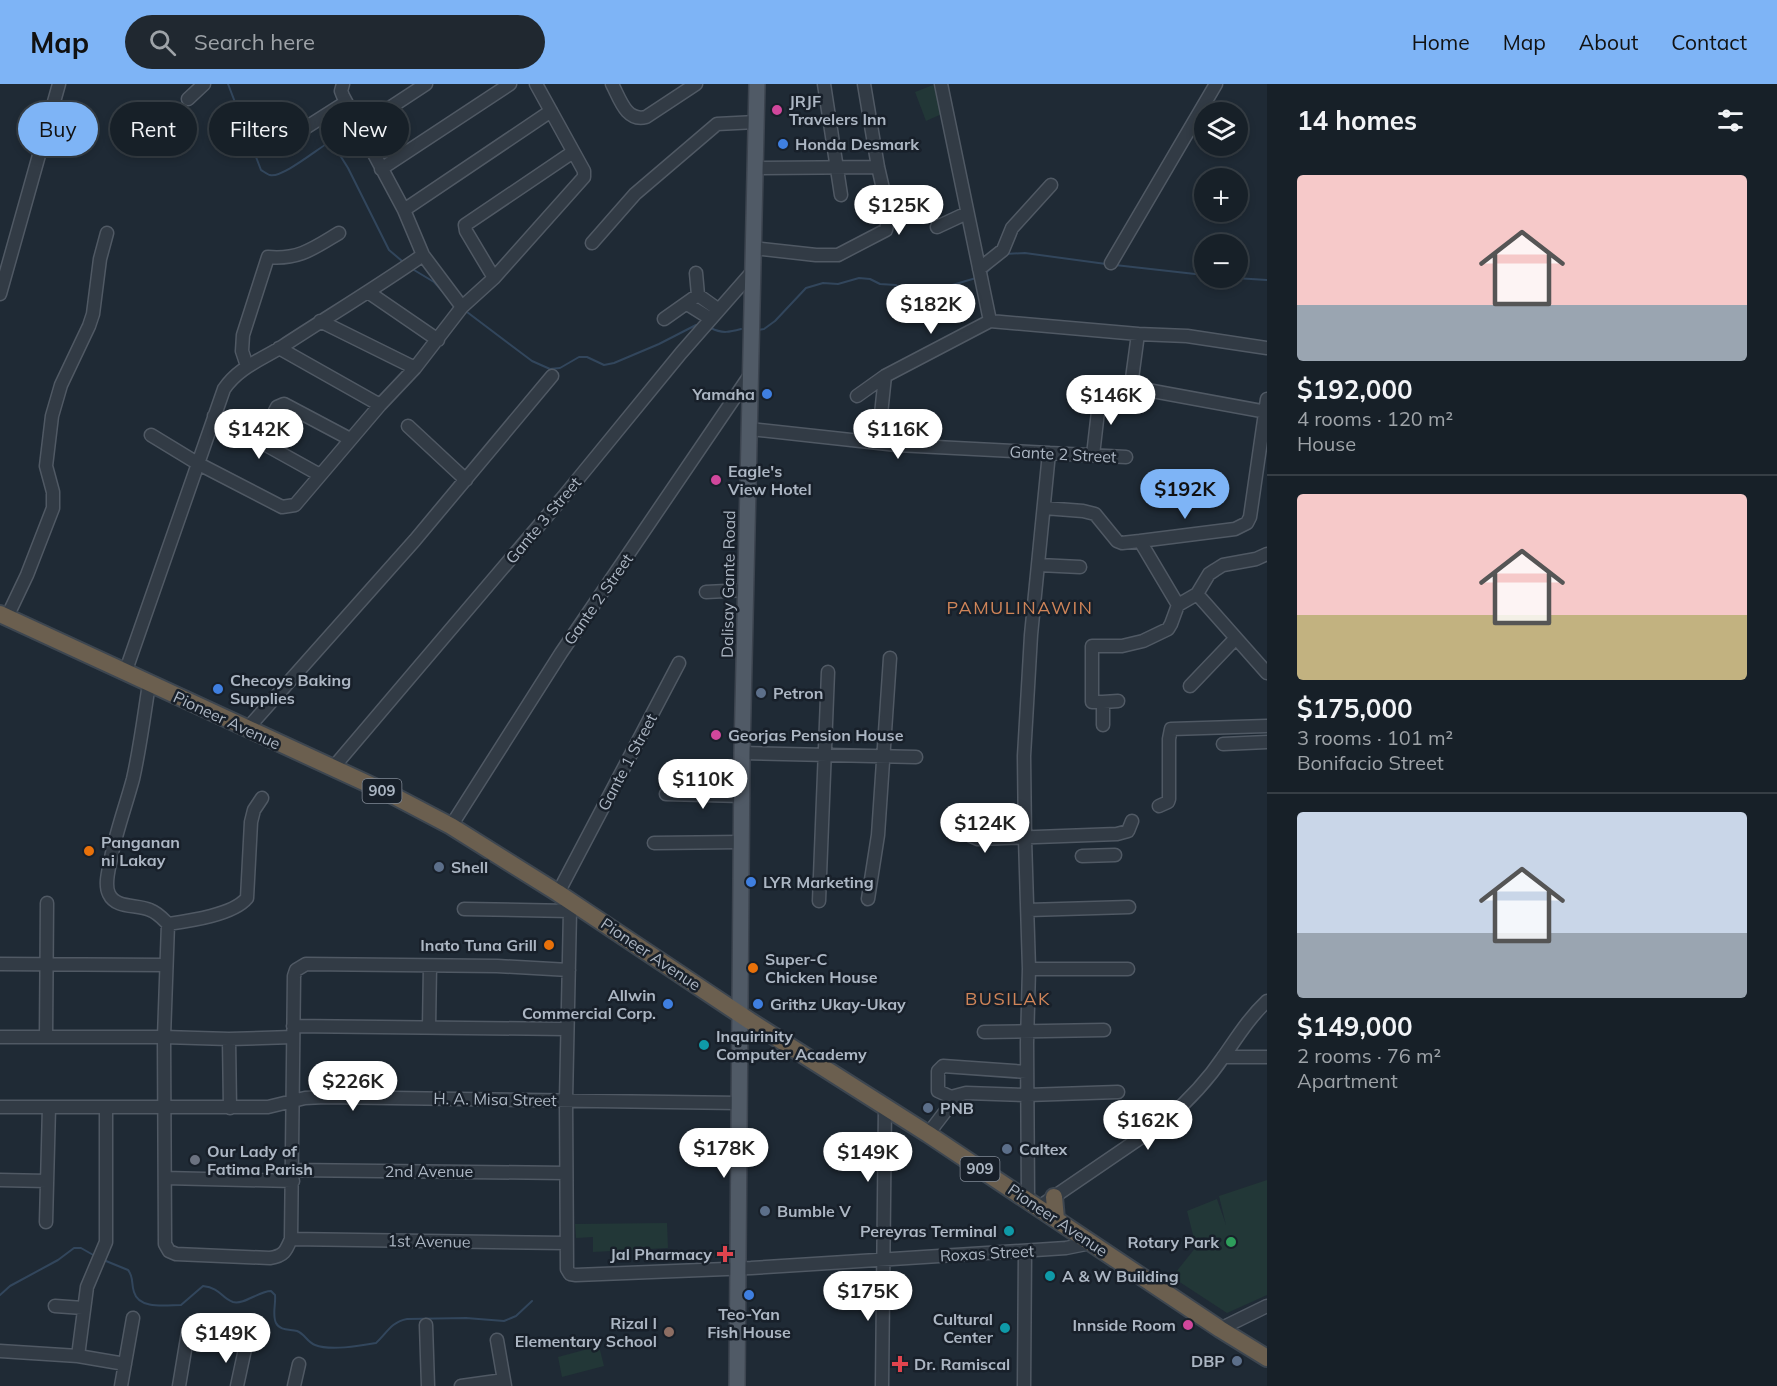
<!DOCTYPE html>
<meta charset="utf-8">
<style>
body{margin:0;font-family:Mulish,sans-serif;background:#202830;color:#f1f3f6;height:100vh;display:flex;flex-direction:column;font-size:22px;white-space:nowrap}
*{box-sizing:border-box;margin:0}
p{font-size:20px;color:#9ea3a8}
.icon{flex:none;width:33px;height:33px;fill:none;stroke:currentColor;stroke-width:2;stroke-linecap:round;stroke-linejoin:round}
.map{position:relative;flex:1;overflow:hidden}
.drawer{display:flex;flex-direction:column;background:#172028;width:510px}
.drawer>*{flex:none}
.top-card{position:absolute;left:18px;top:18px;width:570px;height:54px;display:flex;gap:12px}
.buttons{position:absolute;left:1194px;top:18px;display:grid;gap:12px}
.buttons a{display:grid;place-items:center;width:54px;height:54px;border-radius:50%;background:#172028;box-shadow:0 3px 9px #0003,0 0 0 2px #363e45;font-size:30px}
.price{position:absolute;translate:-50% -51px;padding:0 14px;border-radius:21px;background:#fff;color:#222;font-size:20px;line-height:39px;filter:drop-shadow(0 2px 3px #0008)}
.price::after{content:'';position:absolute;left:50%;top:36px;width:18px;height:14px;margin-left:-9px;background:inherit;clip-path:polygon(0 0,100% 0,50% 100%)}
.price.on{background:#7eb4f6;color:#111}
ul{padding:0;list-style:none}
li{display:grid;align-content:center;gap:12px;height:318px;padding:0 30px}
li+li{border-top:2px solid #363e45}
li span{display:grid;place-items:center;height:186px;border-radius:6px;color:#555}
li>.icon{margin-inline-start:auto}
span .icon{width:108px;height:108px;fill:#fffc;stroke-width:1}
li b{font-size:26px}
h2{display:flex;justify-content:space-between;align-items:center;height:72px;padding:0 30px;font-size:26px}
.chip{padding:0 21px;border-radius:27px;background:#172028;box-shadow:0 3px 9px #0003,0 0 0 2px #363e45;font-size:21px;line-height:54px}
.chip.on{background:#7eb4f6;color:#111}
header{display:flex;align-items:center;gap:36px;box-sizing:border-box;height:84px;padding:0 30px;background:#7eb4f6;color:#111}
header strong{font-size:28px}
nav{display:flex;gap:33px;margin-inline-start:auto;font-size:21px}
.search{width:420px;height:54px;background:#202830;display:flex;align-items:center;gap:15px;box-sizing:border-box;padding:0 21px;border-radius:33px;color:#9ea3a8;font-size:22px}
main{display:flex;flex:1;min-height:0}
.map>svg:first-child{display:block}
.green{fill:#223737}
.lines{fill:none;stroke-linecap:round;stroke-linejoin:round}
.stream{stroke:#32465c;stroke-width:2}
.minor-casing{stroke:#505964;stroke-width:15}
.major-casing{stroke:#3c444f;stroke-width:18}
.highway-casing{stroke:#3d4650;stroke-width:20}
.minor{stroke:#323b45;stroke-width:12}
.major{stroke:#505a66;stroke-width:15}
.highway{stroke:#6b5f4f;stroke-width:16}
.hotel-dot{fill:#d1479c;stroke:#18202a;stroke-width:2}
.shop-dot{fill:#3f7fe0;stroke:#18202a;stroke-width:2}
.service-dot{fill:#5c6f8a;stroke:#18202a;stroke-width:2}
.food-dot{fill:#e8710a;stroke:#18202a;stroke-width:2}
.culture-dot{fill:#0f9aa8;stroke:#18202a;stroke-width:2}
.worship-dot{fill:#6b7280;stroke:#18202a;stroke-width:2}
.leisure-dot{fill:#2e9e5b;stroke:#18202a;stroke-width:2}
.health-dot{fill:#e0444e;stroke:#18202a;stroke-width:2}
.education-dot{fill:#8d6e63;stroke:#18202a;stroke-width:2}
.labels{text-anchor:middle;stroke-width:5;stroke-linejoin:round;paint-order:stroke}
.shield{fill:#18202a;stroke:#808995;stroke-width:1.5}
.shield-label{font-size:15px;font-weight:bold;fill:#acb6c3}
.poi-label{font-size:16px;font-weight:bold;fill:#acb6c3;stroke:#18202a;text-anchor:start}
.street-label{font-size:16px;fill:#acb6c3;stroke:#18202a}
.neighbourhood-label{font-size:18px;letter-spacing:1.5px;fill:#d08559;stroke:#18202a}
</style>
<header>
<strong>Map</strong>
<div class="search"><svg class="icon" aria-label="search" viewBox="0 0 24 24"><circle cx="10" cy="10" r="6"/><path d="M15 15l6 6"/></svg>Search here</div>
<nav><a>Home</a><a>Map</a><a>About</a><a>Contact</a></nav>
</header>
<main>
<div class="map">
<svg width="1267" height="1302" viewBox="0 0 1267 1302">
<rect width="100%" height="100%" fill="#1f2a35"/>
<path class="green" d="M 933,1 L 944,29 L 926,37 L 915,8 Z
M 1267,1096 L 1267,1211 L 1227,1229 L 1172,1193 L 1196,1163 L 1187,1127 L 1217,1115 L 1226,1141 L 1219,1112 Z
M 667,1139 L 668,1164 L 593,1168 L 593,1153 L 576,1154 L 575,1140 Z
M 599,1262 L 604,1282 L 562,1293 L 558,1273 Z"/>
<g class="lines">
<path class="stream" d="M 228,0 L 261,86 C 263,87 268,91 270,91 C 282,94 316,66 328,59 L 333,60 L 348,84 L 389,166 L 402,177
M 1005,170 L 1025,169 L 1106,180
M 1115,181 L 1204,191
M 414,186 L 434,198 L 447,212
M 984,191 L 996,178
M 1235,194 L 1267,196
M 467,228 L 532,277 L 550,285 L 560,284 L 579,273 L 587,273 L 604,281 L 614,279 L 659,260 L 696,241
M 711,244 C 722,250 730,248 741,245
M 758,246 L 764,245 L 775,237 L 806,204 L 823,199 L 838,200 L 859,194 L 870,195 L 880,200 L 896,201 L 906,209 L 925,209 L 976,194
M 106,1177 L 128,1186 C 134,1193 131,1200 134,1208 C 139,1226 167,1221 181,1221 L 203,1202 C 221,1204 221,1214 233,1218 C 244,1221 259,1207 271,1207 L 275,1211 C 276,1220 272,1231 276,1239 C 280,1247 290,1245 297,1247 C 305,1250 307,1258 315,1261 C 330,1267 359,1262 376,1259 C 387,1249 391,1238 407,1235 L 466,1234 L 504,1237 L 516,1232 L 532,1217
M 0,1211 L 10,1202 L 58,1176 L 74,1164 L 81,1164 L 95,1172"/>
<g class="minor-casing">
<path id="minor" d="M 343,0 L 341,7 L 343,12 L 404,126 L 423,171 L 462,223
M 612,0 C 620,15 626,38 646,33 L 696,0
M 824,0 L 841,111
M 941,0 L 990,237
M 188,15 L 204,0
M 359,44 L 426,0
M 277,62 L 346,18
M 756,84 L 878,83
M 381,85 L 510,0
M 404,126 L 551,27
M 937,143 L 967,129
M 592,159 L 635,110 L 717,40 L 756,38
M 753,164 L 816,171 L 838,171 L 886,146 L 889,131 L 878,83 L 864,0
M 1111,179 L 1216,0
M 979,185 L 1003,166 L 1012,144 L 1051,101
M 494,194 L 466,147 L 465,141 L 573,68
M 368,208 L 438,256
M 0,210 L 59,0
M 698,211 L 719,226
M 687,220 L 711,235
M 664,235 L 698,211 L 696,189
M 320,237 L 415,284
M 279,264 L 380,321
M 247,282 L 242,267 L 243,251 L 268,173 C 299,176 314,164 339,149
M 1131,302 L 1138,250
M 857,312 L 885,292 L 990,237 L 1138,250 L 1187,252 L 1267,264
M 214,332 L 320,391
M 408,342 L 466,396
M 750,345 L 897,361 L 1126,373
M 151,351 L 197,379 L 282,423 L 295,421 L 380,321 L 415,284 L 462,223 L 494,194 L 584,93 L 584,87 L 536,0
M 259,359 L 277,323 L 284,320 L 350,355
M 878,359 L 885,292
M 1093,371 L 1100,310 L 1102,304 L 1109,299 L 1267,328
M 1044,424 L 1083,427 L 1095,430 L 1117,457 L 1122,459 L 1140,457 L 1178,521
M 1140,457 L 1235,445 L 1247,439 L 1250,433 L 1267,315
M 1039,481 L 1080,483
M 706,508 L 746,506
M 1197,510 L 1267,589
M 7,533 L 27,491 L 53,424 L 53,408 L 46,382 L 52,332 L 61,301 L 89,242 L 93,230 L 100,175 L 107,149
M 125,589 L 224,305 C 239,283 261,276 283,262 C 329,232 377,203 423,171
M 149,600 C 144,632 140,664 133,695 C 126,721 116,748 111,774 C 109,785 104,800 109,810 C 116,825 137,820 150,826 C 158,829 162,834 168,840 L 164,953 L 165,1160 L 169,1167 L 176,1170 L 270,1174 C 284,1172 286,1167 291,1155 L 294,892 L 296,886 L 306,880 L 497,882 L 569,886
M 1190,602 L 1235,555
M 1103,618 L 1118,617
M 1103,641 L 1103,618 L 1092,618 L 1092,562 L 1122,562 L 1143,557 L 1168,545 L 1171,540 L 1178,521 L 1197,510 L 1209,490 L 1215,486 L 1223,481 L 1256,475 L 1267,470
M 247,645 L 415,456 L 552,292
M 1223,660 L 1267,658
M 742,669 L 916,673
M 332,685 L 564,412 L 681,269 L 753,187
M 666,710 L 742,712
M 1159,722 L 1168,718 L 1169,715 L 1169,655 L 1171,645 L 1267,642
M 451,742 L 561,569 L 750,291
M 969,745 L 971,752 L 978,755 L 1117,750 L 1128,747 L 1132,737
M 654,759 L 741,758
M 1082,772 L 1115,771
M 558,809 L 679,579
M 868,815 L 878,751 L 890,574
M 819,817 L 828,588
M 575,820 L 570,827 L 566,1016 L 567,1185 L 570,1190 L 576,1191 L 751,1184 L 1066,1164 L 1091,1159
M 464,825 L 570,827
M 1028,826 L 1129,823
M 168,840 C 189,837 233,831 247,814 L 251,738 L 254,726 L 262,714
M 0,880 L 165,881
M 1029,885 L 1128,885
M 293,942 L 566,945
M 429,943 L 430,882
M 984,948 L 1104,946
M 0,953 L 164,953 L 229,955 L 293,953
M 46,953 L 47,819
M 229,955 L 230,1024
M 1223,973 L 1267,973
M 1027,988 L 943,982 L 938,987 L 938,1007 L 951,1013 L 966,1009 L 1027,1011 L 1118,1008
M 0,1023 L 268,1023 L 305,1014 L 325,1013 L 739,1019
M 928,1050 L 951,1020 L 952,1016 L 951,1013
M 293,1086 L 566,1089
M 165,1094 L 293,1097
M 0,1096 L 47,1097
M 1028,1116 L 1027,959 L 1029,885 L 1025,755 L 1024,672 L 1031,551 L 1049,369
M 1039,1123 L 1165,1037 C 1187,1018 1208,996 1224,972 C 1238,952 1249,934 1267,917
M 46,1138 L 49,1023
M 291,1155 L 566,1159
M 55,1222 L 83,1224
M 426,1241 L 428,1302
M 1220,1245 L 1267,1222
M 497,1256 L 505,1302
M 0,1267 L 78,1272 L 125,1280
M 78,1272 L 87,1203 L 106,1158 L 106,1024
M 121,1302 L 133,1234
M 179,1302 L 188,1248
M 237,1302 L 245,1265
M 294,1302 L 299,1280
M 461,1302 L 504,1296
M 882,1302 L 885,1023
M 1024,1302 L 1025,1167"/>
</g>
<g class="major-casing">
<path id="major" d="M 737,1302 L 742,669 L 757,0"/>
</g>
<g class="highway-casing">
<path id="highway" d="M 0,530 L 392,711 L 451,742 L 558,809 L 750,937 L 928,1050 L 1220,1245 L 1267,1274
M 1054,1113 L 1056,1135"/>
</g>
<use href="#minor" class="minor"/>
<use href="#major" class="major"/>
<use href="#highway" class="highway"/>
</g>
<g class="hotel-dot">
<circle cx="777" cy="26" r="6"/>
<circle cx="716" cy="396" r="6"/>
<circle cx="716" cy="651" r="6"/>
<circle cx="1188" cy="1241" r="6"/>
</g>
<g class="shop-dot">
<circle cx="783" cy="60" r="6"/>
<circle cx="767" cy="310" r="6"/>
<circle cx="218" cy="605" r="6"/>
<circle cx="751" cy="798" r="6"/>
<circle cx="668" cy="920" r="6"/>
<circle cx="758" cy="920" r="6"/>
<circle cx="749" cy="1211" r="6"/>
</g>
<g class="service-dot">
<circle cx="761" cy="609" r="6"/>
<circle cx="439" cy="783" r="6"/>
<circle cx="928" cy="1024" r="6"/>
<circle cx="1007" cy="1065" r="6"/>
<circle cx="765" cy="1127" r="6"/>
<circle cx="1237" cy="1277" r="6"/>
</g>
<g class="food-dot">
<circle cx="89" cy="767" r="6"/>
<circle cx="549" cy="861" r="6"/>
<circle cx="753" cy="884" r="6"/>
</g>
<g class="culture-dot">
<circle cx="704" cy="961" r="6"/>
<circle cx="1009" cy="1147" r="6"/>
<circle cx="1050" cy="1192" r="6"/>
<circle cx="1005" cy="1244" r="6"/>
</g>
<circle class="worship-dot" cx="195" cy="1076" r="6"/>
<circle class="leisure-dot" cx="1231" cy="1158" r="6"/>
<g class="health-dot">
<path d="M722 1161h6v6h6v6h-6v6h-6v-6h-6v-6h6z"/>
<path d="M897 1271h6v6h6v6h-6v6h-6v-6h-6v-6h6z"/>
</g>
<circle class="education-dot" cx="669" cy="1248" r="6"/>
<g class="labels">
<g class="shield">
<rect x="362.5" y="695" width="39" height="24" rx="4.5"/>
<rect x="960.5" y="1073" width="39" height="24" rx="4.5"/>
</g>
<g class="shield-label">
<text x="382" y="712">909</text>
<text x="980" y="1090">909</text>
</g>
<g class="poi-label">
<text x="789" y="23">JRJF<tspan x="789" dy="18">Travelers Inn</tspan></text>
<text x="795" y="66">Honda Desmark</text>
<text x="755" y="316" text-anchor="end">Yamaha</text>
<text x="728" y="393">Eagle's<tspan x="728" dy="18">View Hotel</tspan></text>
<text x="230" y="602">Checoys Baking<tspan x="230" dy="18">Supplies</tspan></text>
<text x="773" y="615">Petron</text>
<text x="728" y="657">Georjas Pension House</text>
<text x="101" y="764">Panganan<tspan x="101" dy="18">ni Lakay</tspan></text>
<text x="451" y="789">Shell</text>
<text x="763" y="804">LYR Marketing</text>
<text x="537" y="867" text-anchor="end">Inato Tuna Grill</text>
<text x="765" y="881">Super-C<tspan x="765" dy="18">Chicken House</tspan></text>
<text x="656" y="917" text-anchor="end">Allwin<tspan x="656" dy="18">Commercial Corp.</tspan></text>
<text x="770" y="926">Grithz Ukay-Ukay</text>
<text x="716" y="958">Inquirinity<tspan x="716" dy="18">Computer Academy</tspan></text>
<text x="940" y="1030">PNB</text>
<text x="1019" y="1071">Caltex</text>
<text x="207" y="1073">Our Lady of<tspan x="207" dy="18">Fatima Parish</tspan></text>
<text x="777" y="1133">Bumble V</text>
<text x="997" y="1153" text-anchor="end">Pereyras Terminal</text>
<text x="1219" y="1164" text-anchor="end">Rotary Park</text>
<text x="712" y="1176" text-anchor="end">Jal Pharmacy</text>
<text x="1062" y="1198">A &amp; W Building</text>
<text x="749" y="1236" text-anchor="middle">Teo-Yan<tspan x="749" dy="18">Fish House</tspan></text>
<text x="993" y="1241" text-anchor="end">Cultural<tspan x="993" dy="18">Center</tspan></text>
<text x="657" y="1245" text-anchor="end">Rizal I<tspan x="657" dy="18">Elementary School</tspan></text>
<text x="1176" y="1247" text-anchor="end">Innside Room</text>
<text x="1225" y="1283" text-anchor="end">DBP</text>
<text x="914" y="1286">Dr. Ramiscal</text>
</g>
<g class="street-label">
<text transform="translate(1063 370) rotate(3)" y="6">Gante 2 Street</text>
<text transform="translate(543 436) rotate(-50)" y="6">Gante 3 Street</text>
<text transform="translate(728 500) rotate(-89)" y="6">Dalisay Gante Road</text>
<text transform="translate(598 515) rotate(-55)" y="6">Gante 2 Street</text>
<text transform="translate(227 636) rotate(25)" y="6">Pioneer Avenue</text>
<text transform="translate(627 678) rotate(-62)" y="6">Gante 1 Street</text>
<text transform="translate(651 870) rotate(34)" y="6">Pioneer Avenue</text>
<text transform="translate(495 1015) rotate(1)" y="6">H. A. Misa Street</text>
<text x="429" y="1093">2nd Avenue</text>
<text transform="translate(1058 1136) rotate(34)" y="6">Pioneer Avenue</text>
<text transform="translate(429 1157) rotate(1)" y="6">1st Avenue</text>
<text transform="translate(987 1169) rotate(-3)" y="6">Roxas Street</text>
</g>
<g class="neighbourhood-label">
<text x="1020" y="530">PAMULINAWIN</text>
<text x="1008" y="921">BUSILAK</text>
</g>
</g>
</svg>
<div class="buttons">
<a><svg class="icon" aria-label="layers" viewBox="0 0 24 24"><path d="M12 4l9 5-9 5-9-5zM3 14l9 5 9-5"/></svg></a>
<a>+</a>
<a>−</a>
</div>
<b class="price" style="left:899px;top:152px">$125K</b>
<b class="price" style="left:931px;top:251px">$182K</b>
<b class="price" style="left:1111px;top:342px">$146K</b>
<b class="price" style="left:259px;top:376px">$142K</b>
<b class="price" style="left:898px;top:376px">$116K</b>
<b class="price on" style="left:1185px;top:436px">$192K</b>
<b class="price" style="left:703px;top:726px">$110K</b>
<b class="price" style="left:985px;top:770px">$124K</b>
<b class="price" style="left:353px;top:1028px">$226K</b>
<b class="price" style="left:1148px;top:1067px">$162K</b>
<b class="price" style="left:724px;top:1095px">$178K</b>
<b class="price" style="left:868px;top:1099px">$149K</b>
<b class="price" style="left:868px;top:1238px">$175K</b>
<b class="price" style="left:226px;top:1280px">$149K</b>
<div class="top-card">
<a class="chip on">Buy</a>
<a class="chip">Rent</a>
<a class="chip">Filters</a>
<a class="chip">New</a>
</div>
</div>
<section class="drawer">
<h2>14 homes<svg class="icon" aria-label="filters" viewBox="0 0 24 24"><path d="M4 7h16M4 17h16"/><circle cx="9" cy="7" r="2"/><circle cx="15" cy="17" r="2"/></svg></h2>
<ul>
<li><span style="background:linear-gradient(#f6c9c9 70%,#9aa5b1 0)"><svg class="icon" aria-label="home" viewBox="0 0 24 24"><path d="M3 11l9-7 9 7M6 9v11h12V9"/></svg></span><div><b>$192,000</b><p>4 rooms · 120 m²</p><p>House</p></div></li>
<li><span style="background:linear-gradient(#f6c9c9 65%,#c2b280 0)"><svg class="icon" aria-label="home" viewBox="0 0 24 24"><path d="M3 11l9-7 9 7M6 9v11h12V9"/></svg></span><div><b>$175,000</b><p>3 rooms · 101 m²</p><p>Bonifacio Street</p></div></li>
<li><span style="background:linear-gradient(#c9d6e8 65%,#9aa5b1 0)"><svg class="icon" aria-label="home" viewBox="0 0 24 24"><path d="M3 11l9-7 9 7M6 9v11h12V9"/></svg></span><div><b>$149,000</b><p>2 rooms · 76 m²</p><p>Apartment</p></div></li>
</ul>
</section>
</main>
